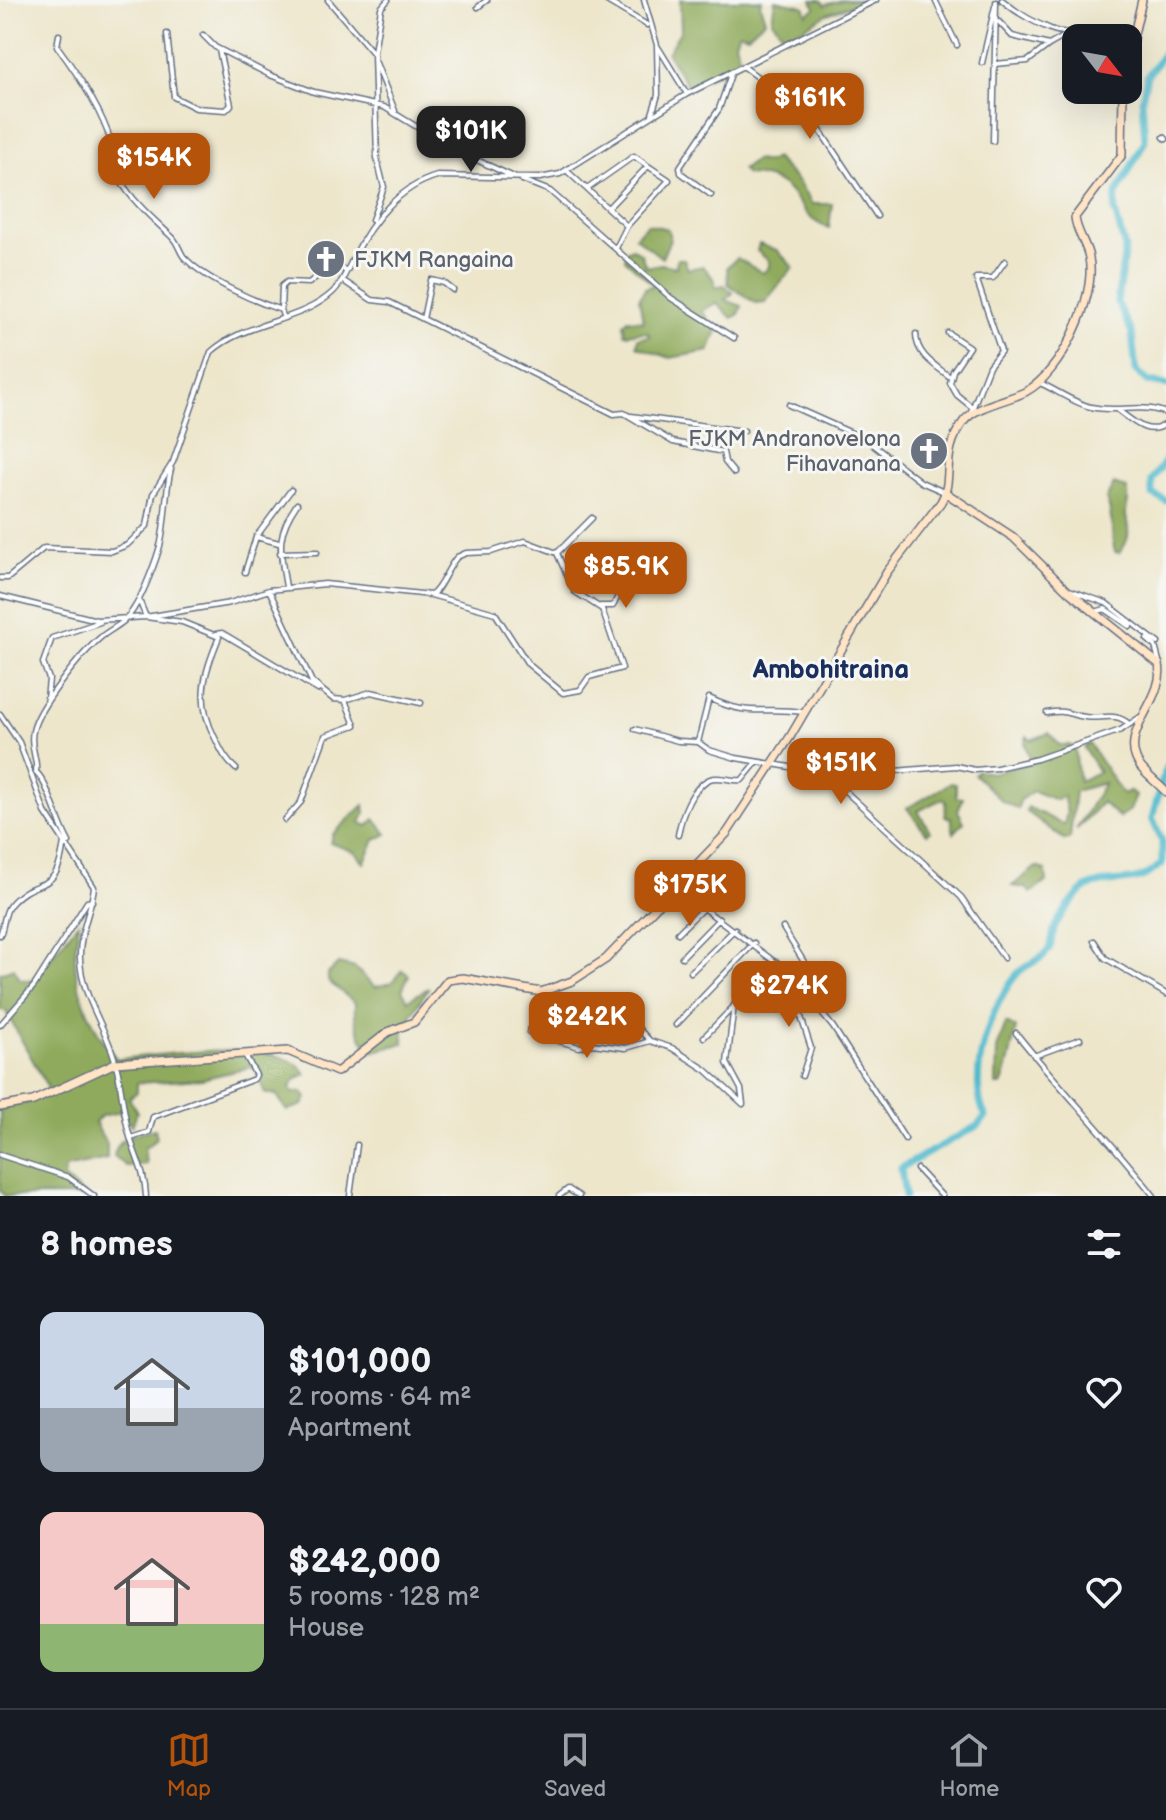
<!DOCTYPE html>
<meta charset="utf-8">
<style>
body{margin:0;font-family:"Balsamiq Sans",sans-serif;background:#242831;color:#f1f3f6;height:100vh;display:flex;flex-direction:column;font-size:30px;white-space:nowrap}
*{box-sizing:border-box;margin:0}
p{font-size:26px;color:#9ea1a6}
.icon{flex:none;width:44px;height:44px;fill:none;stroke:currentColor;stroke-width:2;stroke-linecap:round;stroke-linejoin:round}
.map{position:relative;height:1196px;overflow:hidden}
.details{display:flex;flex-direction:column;background:#171b24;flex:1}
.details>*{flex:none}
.needle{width:52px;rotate:121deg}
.tools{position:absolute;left:1062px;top:24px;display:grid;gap:16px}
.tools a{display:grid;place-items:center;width:80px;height:80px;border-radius:16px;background:#171b24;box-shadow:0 8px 32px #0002;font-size:40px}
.price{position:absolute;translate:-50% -68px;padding:0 18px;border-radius:16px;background:#b45309;color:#fff;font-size:26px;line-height:52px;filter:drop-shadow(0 2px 4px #0008)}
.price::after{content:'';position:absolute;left:50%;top:48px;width:24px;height:18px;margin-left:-12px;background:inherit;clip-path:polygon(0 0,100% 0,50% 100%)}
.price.on{background:#222;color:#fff}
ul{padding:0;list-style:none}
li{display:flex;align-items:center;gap:24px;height:200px;padding:0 40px}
li span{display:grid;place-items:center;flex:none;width:224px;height:160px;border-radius:16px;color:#555}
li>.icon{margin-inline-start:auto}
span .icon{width:96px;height:96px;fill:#fffc;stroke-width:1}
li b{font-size:34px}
h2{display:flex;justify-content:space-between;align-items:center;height:96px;padding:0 40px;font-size:34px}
.dock{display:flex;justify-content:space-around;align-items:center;height:112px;border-top:2px solid #363941;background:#171b24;font-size:22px;color:#9ea1a6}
.dock a{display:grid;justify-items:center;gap:4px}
.dock .on{color:#b45309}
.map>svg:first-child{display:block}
.forest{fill:#8faa5c;stroke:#556c5d;stroke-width:2}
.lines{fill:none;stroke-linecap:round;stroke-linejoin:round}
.river{stroke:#50bacd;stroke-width:7}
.street-casing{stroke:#646f84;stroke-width:7}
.secondary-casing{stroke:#646f84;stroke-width:10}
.street{stroke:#fff;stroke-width:4}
.secondary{stroke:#ffe4c6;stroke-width:7}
.labels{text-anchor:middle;stroke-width:6;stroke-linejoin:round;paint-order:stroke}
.worship-label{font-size:22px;fill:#5b616d;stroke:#f6f6f2;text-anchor:start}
.quarter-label{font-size:26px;font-weight:bold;fill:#1b2f5e;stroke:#f6f6f2}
</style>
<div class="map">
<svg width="1166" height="1196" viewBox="0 0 1166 1196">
<rect width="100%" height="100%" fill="#f6f6f2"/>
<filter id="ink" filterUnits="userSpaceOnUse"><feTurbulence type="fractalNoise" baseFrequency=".0125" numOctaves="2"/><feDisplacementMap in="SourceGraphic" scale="16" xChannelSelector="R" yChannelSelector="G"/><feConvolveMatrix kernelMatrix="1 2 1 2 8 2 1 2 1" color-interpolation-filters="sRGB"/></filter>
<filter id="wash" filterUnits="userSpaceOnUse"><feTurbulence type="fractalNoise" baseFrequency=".006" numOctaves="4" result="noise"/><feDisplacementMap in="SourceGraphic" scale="32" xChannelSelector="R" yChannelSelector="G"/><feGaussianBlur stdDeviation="1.8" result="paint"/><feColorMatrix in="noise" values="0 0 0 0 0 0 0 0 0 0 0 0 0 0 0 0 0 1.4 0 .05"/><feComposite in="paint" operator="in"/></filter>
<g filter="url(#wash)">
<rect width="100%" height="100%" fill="#ede6cb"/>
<path class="forest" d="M 680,0 L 762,0 L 760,4 L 765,20 L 748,35 L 739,32 L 735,42 L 740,58 L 733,66 L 688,87 L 667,53 L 681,30 Z
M 775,0 L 804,6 L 807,14 L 815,8 L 812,0 L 821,0 L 825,5 L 842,0 L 866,0 L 827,14 L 786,38 L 772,20 Z
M 775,158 L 798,182 L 812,204 L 832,204 L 829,228 C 789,215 805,177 746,175 L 742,170 L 755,160 L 769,162 Z
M 647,224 L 668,229 L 670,239 L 662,258 L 635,237 Z
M 759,244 L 777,250 L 793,267 L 765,302 L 755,303 L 728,284 L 727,267 L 737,258 L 763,273 L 769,267 L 769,261 L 757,251 Z
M 632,248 L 641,254 L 646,267 L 661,264 L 676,267 L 677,259 L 684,259 L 688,269 L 703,266 L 715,280 L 715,287 L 724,285 L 733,293 L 725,300 L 742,306 L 739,314 L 732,318 L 716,303 L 702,311 L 717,331 L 709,351 L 670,358 L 637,346 L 638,338 L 650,336 L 647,332 L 625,334 L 624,324 L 628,319 L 643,321 L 639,298 L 645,288 L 654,285 L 625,259 L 626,251 Z
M 1114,484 L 1127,489 C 1131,500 1125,506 1126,516 C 1129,532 1131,539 1119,553 L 1115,552 C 1110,535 1114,514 1106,499 Z
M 1049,733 L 1059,745 L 1070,745 L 1075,749 L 1079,781 L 1099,772 L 1084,748 L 1089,743 L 1122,794 L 1130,791 L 1136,796 L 1130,810 L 1119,818 L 1102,802 L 1076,830 L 1104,783 L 1075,791 L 1070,838 L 1065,840 L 1026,811 L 1028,807 L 1064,825 L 1067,812 L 1063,796 L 1056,800 L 1033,791 L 1020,800 L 1018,809 L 1002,801 L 974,774 L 978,770 L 991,773 L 1032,763 L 1025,744 L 1027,736 L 1031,740 Z
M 951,783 L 956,784 L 956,797 L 963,798 L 958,811 L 964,822 L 954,833 L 951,818 L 945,816 L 946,801 L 942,799 L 918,811 L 930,831 L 927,834 L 907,808 Z
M 364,805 L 365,813 L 361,823 L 368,826 L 375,819 L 387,834 L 375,840 L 364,863 L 355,852 L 330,843 L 333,834 Z
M 1036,867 L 1045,870 L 1047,881 L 1031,893 L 1026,888 L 1012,886 Z
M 79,921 C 78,933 75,946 75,959 C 75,990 96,1037 117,1059 C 159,1056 281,1035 306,1074 L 297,1078 L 290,1088 L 293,1093 L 302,1092 L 307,1098 L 303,1105 L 287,1111 L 276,1094 L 265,1094 L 255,1066 L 202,1079 L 137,1083 L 137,1092 L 129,1098 L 137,1112 L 132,1126 L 120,1112 L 101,1116 L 95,1123 L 107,1145 L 107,1159 L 65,1168 L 64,1179 L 86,1196 L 5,1196 L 0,1191 L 0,1104 L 30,1102 L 48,1088 L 5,1010 L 0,1010 L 0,973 L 14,968 L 20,979 L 32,981 Z
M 338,964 L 355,968 L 375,987 L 391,983 L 402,970 L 409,975 L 402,990 L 408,1000 L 429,987 L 403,1029 L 404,1043 L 371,1052 C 359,1037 353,1022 355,1003 L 328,981 L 328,974 Z
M 1006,1023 L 1016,1028 C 1013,1042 1007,1075 1001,1085 L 996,1085 L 997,1049 Z
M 155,1129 L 157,1138 L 144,1149 L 146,1164 L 126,1166 L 114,1156 C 118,1135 136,1133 155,1129 Z"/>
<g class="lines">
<path class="river" d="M 1166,50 L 1147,76 L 1142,99 L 1145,141 L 1116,195 L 1115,211 L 1125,248 L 1117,302 L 1132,333 L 1136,371 L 1149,382 L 1166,385
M 1166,460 L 1152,480 L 1152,494 L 1166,501
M 905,1196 L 901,1168 L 977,1126 L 986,1117 C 965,1079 991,1003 1018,973 C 1026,964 1041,961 1047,952 C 1053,944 1052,938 1054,929 C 1057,920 1078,892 1088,887 C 1103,879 1125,884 1142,877 C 1149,874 1156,868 1162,864 L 1162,841 L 1152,818 L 1166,767"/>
</g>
</g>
<g filter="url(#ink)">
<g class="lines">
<g class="street-casing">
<path id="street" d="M 328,0 L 374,54 L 377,159 L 384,187 L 372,220
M 605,0 L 647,25
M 644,0 L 657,45 L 658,95 L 652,114
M 935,0 L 957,45
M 1002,0 C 1017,13 1035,23 1053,30 C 1066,35 1082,30 1092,38
M 478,7 L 487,0
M 999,22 L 1012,36 L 1049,45 L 1070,33
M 167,34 L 174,97 L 196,108 L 226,110 L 231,105 L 219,50
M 59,35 L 57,46 C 77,73 101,109 111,142 C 114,154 111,166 118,177 C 132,201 152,218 171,236 C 178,242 179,251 184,257 C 204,279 253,301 281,310 L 283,316
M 203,35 L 215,47 L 270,75 L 314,92 L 384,107 L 455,150 L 514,177
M 658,47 L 687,94
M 374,52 L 381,8 L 388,0
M 376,63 L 395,111
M 982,63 L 995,6
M 995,64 L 1028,61 L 1049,45
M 743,66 L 811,117 L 877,216
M 1164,137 L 1166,139
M 993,141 L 996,2
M 566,170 L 627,226 L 669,180 L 648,166 L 608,208
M 522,180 L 550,191 L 671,298 L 734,338
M 587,189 L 634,156 L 648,166
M 711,195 L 681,173 L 680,167 L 719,109 L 731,74
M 616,248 L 627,226
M 342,280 L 372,300 L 389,302 L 614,414 L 624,413 L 673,442 L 723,452 L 725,462 L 734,473
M 281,310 L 282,286 L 287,282 L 309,283 L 333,263 L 346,271
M 423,319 L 431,280 L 444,283 L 453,290
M 948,333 L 969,347 L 953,371 L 950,383 L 957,395 L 973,408
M 916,334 C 916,355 936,366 950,377
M 1040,383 C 1056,390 1074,403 1091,407 C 1117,413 1142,403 1166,413
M 789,405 L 865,439 L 921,482 L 944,492
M 1118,410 C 1133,421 1148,437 1166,424
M 971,412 L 989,366 L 1001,351 L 976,278 L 993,278 L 1005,261
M 631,416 L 744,431
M 279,543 L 256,537 L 291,490
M 280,553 L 317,552
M 557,553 L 592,518
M 245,572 L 256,537
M 0,578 L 8,578 L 44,548 L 112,551 L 127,545 L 147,526 L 153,494 L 173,462 L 211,352 C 245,321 300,323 333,292 C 343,283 348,267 355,255 C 372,221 399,187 437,176 L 540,178 L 560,174 L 687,94 L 876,0
M 286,587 C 280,550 275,536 297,504
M 269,590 L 312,682 L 333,699 L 345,700 L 371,692 L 421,703
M 1069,590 L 1106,603 L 1158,643
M 0,596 L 97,620 L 146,617 L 230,603 L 269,590 L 325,584 L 431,595 C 441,589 447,568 457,557 L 466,553 L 491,552 L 525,541 L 557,553 L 574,591 L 602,609 L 622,668 L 589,677 L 580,690 L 563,693 L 528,664 L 495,613 L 431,595
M 139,600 L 146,617 L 182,622 L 219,637 C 204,675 195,699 215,738 C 221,750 225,760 236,769
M 600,606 L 613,606 L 618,596 L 649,569 L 662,589
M 1095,612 L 1105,609 L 1130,626
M 216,634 L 222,633 L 318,690
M 1147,639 L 1155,646 L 1159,661
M 47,699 L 49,679 L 43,663 L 52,638 L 100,622
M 1047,713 C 1067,709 1068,715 1085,717 C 1101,720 1115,711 1129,724
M 0,714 L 19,742 L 45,812 L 94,887 C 91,912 79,932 80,959 C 81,991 99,1017 110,1046 C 122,1075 121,1107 130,1137 C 136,1158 145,1173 146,1196
M 635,729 L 678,741 L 698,742 L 709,750 L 736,758 L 790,767 L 845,791 L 961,897 L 1004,958
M 698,742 L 709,698 C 750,718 762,706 803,712
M 832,785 L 895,771 L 956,766 L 975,770 L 997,768 L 1037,759 L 1121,730 L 1142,716
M 285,820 L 301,802 L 325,736 L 355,725 L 345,700
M 678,835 C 681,817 691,787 710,779 C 719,775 732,782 742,780 L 757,762
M 69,842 C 58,824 48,782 36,772 C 38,757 29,748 33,731 C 38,707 81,654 101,637 C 113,627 124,625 133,610 C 143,595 157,559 161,542 C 166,518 165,493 171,469
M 683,881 L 703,908 L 787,971 L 833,1027 L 905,1139
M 783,928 L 807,967 L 809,977
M 678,933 L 703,908
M 0,935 C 4,926 4,912 10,905 C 38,872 57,900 64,841
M 1094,941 L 1105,958 L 1166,994
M 682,957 L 719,919
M 691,972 L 735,929
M 787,973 L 811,1048 L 802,1076
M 542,994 L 545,1000 L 529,1032 L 579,1047 L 592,1044 L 626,1048 L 650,1041 L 672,1048 L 706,1070 L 743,1104 L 741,1089 L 727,1063 L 734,1005
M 544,995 L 606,1020 L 636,1026 L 650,1041
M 0,1025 L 34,986 L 87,902 L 92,901
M 676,1025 L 754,943
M 1016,1033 C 1060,1089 1110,1139 1154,1196
M 704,1037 L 777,962
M 1034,1056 L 1080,1039
M 131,1138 L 149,1132 L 153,1117 L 254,1079 L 256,1075 L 245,1055
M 0,1155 L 68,1177 L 94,1196
M 917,1169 L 942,1196
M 350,1196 L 357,1145
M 559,1196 L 568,1189 L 579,1196"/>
</g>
<g class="secondary-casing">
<path id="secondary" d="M 1128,60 L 1142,0
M 946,493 L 1013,537 L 1068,591 L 1159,664 C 1166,697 1123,728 1136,759 C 1141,772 1157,782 1166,792
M 0,1107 L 33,1101 L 115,1063 L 288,1051 L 337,1072 L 388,1032 L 414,1022 L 448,980 L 463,978 L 541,992 L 572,981 L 606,959 L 727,833 L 790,737 L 887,572 L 941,502 C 955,478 939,454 964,421 C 977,405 1007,401 1025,392 C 1061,374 1097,297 1089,258 C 1087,244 1076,232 1075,217 L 1122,155 L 1123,90"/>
</g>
<use href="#street" class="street"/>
<use href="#secondary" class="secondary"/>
</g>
</g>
<defs>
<g id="church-disc" transform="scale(2)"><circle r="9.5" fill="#6b7280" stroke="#f6f6f2"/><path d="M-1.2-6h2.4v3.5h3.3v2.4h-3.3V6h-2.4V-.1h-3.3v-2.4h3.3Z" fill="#fff"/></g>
</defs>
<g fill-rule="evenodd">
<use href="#church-disc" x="326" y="259"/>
<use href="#church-disc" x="929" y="451"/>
</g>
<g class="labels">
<g class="worship-label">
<text x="354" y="267">FJKM Rangaina</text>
<text x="901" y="446" text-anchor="end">FJKM Andranovelona<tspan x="901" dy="25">Fihavanana</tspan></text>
</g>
<g class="quarter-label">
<text x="831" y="678">Ambohitraina</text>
</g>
</g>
</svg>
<div class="tools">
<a><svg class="needle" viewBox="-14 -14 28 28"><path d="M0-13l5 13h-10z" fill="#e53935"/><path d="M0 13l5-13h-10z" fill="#9ea1a6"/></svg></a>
</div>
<b class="price" style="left:810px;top:141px">$161K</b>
<b class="price on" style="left:471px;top:174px">$101K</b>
<b class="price" style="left:154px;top:201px">$154K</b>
<b class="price" style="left:626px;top:610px">$85.9K</b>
<b class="price" style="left:841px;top:806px">$151K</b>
<b class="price" style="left:690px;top:928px">$175K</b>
<b class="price" style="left:789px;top:1029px">$274K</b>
<b class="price" style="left:587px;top:1060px">$242K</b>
</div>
<section class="details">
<h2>8 homes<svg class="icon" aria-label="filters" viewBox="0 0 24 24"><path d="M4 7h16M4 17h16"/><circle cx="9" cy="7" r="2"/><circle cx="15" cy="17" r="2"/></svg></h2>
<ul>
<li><span style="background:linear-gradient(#c9d6e8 60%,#9aa5b1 0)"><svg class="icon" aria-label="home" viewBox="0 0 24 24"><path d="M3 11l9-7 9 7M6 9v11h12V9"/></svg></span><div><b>$101,000</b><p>2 rooms · 64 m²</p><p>Apartment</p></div><svg class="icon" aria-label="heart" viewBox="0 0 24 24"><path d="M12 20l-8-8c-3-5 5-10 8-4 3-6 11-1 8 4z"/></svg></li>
<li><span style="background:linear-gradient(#f6c9c9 70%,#8fb573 0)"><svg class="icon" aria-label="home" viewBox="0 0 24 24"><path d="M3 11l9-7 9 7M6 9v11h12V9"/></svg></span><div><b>$242,000</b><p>5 rooms · 128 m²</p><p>House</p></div><svg class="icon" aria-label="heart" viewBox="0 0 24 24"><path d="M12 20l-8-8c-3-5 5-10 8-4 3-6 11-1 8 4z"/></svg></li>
</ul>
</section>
<nav class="dock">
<a class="on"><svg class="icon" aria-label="map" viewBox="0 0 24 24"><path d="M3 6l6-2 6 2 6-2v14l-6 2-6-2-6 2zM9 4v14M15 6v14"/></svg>Map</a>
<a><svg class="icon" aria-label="saved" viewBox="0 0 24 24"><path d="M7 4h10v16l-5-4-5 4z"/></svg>Saved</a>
<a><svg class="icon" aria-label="home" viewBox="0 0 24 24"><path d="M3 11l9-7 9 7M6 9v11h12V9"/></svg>Home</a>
</nav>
